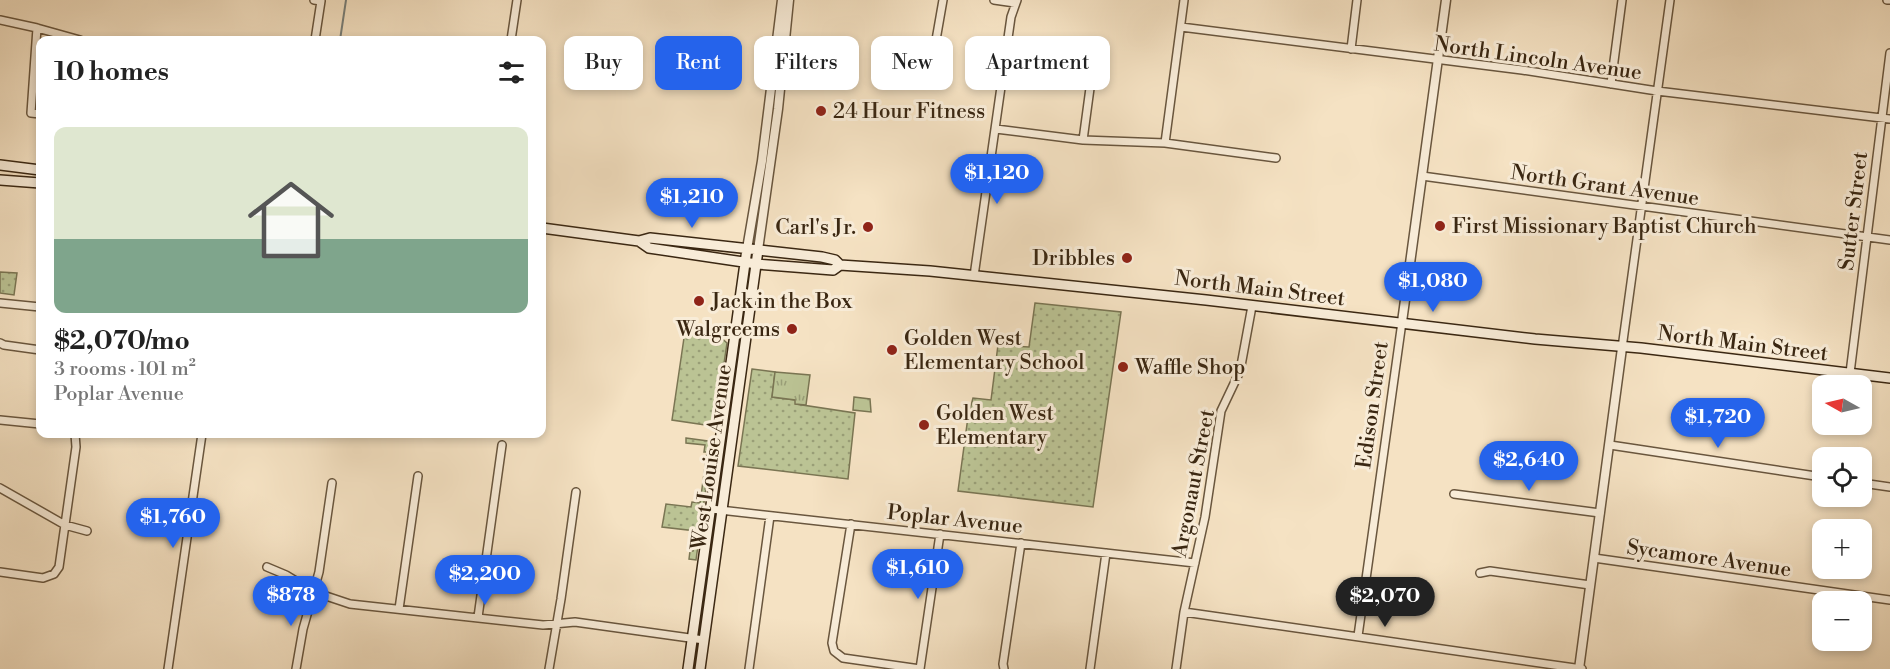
<!DOCTYPE html>
<meta charset="utf-8">
<style>
body{margin:0;font-family:"Libre Bodoni",serif;background:#f2f2f2;color:#222;height:100vh;display:flex;flex-direction:column;font-size:22px;white-space:nowrap}
*{box-sizing:border-box;margin:0}
p{font-size:20px;color:#767676}
.icon{flex:none;width:33px;height:33px;fill:none;stroke:currentColor;stroke-width:2;stroke-linecap:round;stroke-linejoin:round}
.map{position:relative;flex:1;overflow:hidden}
.panel{position:absolute;left:36px;top:36px;width:510px;height:402px;display:flex;flex-direction:column;background:#fff;border-radius:12px;box-shadow:0 3px 9px #0003}
.panel>*{flex:none}
.guide{position:absolute;left:564px;top:36px;width:570px;height:54px;display:flex;gap:12px}
.needle{width:39px;rotate:278deg}
.tools{position:absolute;left:1812px;top:375px;display:grid;gap:12px}
.tools a{display:grid;place-items:center;width:60px;height:60px;border-radius:12px;background:#fff;box-shadow:0 3px 9px #0003;font-size:30px}
.price{position:absolute;translate:-50% -51px;padding:0 14px;border-radius:21px;background:#2563eb;color:#fff;font-size:20px;line-height:39px;filter:drop-shadow(0 2px 3px #0008)}
.price::after{content:'';position:absolute;left:50%;top:36px;width:18px;height:14px;margin-left:-9px;background:inherit;clip-path:polygon(0 0,100% 0,50% 100%)}
.price.active{background:#222;color:#fff}
ul{padding:0;list-style:none}
li{display:grid;align-content:center;gap:12px;height:318px;padding:0 18px}
li+li{border-top:2px solid #e0e0e0}
li span{display:grid;place-items:center;height:186px;border-radius:12px;color:#555}
li>.icon{margin-inline-start:auto}
span .icon{width:108px;height:108px;fill:#fffc;stroke-width:1}
li b{font-size:26px}
h2{display:flex;justify-content:space-between;align-items:center;height:72px;padding:0 18px;font-size:26px}
.chip{padding:0 21px;border-radius:12px;background:#fff;box-shadow:0 3px 9px #0003;font-size:21px;line-height:54px}
.chip.active{background:#2563eb;color:#fff}
.map>svg:first-child{display:block}
.grass{fill:url(#grass-dots);stroke:#7a7553;stroke-width:1.5}
.park{fill:url(#park-tufts);stroke:#7a7553;stroke-width:1.5}
.lines{fill:none;stroke-linecap:round;stroke-linejoin:round}
.stream{stroke:#787f7a;stroke-width:2}
.minor-casing{stroke:#69563e;stroke-width:10}
.tertiary-casing{stroke:#69563e;stroke-width:11}
.secondary-casing{stroke:#3a2712;stroke-width:12}
.minor{stroke:#f8ecd8;stroke-width:7}
.tertiary{stroke:#f8ecd8;stroke-width:8}
.secondary{stroke:#f8ecd8;stroke-width:9}
.poi-dot{fill:#8f2418;stroke:#f8ecd8;stroke-width:2}
.labels{text-anchor:middle;stroke-width:6;stroke-linejoin:round;paint-order:stroke}
.street-label{font-size:21px;fill:#3a2712;stroke:#f8ecd8}
.poi-label{font-size:21px;fill:#3a2712;stroke:#f8ecd8;text-anchor:start}
</style>
<div class="map">
<svg width="1890" height="669" viewBox="0 0 1890 669">
<defs>
<pattern id="grass-dots" width="8" height="8" patternUnits="userSpaceOnUse" patternTransform="scale(1.5)"><rect width="8" height="8" fill="#bbc394"/><path d="M2 2h.1M6 6h.1" fill="none" stroke="#999e77" stroke-width="1.8" stroke-linecap="round"/></pattern>
<pattern id="park-tufts" width="24" height="20" patternUnits="userSpaceOnUse" patternTransform="scale(1.5)"><rect width="24" height="20" fill="#bbc394"/><path d="M3 7l-1-3M5 7V3M7 7l1-3M15 17l-1-3M17 17v-4M19 17l1-3" fill="none" stroke="#999e77"/></pattern>
</defs>
<rect width="100%" height="100%" fill="#f5e2c3"/>
<filter id="stains"><feTurbulence type="fractalNoise" baseFrequency=".00333" numOctaves="4"/><feColorMatrix values="0 0 0 0 .2 0 0 0 0 .09 0 0 0 0 .02 0 0 0 .5 -.17"/></filter>
<radialGradient id="worn" r=".72"><stop offset=".6" stop-color="#630" stop-opacity="0"/><stop offset="1" stop-color="#630" stop-opacity=".3"/></radialGradient>
<path class="grass" d="M 0,272 L 17,273 L 14,295 L 0,293 Z
M 1035,303 L 1121,312 L 1093,507 L 958,491 L 968,417 L 973,398 L 991,400 L 998,345 L 1029,347 Z
M 685,331 L 719,336 L 727,343 L 715,424 L 712,426 L 672,420 Z
M 752,369 L 775,372 L 772,397 L 796,400 L 796,404 L 855,413 L 848,479 L 738,466 Z
M 686,438 L 708,441 L 712,444 L 696,560 L 689,559 L 690,551 L 693,551 L 696,531 L 662,527 L 666,504 L 691,507 L 692,502 L 700,503 L 707,452 L 704,452 L 705,445 L 686,443 Z"/>
<path class="park" d="M 775,372 L 810,375 L 806,405 L 795,404 L 795,400 L 772,397 Z
M 854,397 L 870,399 L 871,412 L 853,410 Z"/>
<g class="lines">
<path class="stream" d="M 340,40 L 346,0"/>
<g class="minor-casing">
<path id="minor" d="M 314,0 L 321,1 L 315,40
M 994,0 L 1015,3
M 1887,0 L 1890,0
M 0,20 L 37,28 L 80,40
M 1181,27 L 1522,70 L 1657,91 L 1890,119
M 37,28 L 31,113 L 40,114
M 511,40 L 517,0
M 936,40 L 943,0
M 1351,49 L 1357,0
M 1611,84 L 1622,0
M 996,129 L 1083,140 L 1165,143 L 1276,158
M 1083,140 L 1093,66
M 1165,143 L 1184,0
M 1422,176 L 1890,240
M 974,276 L 1011,17 L 1017,0
M 0,303 L 40,307
M 0,343 L 4,345 L 40,350
M 1622,348 L 1670,0
M 1850,373 L 1890,53
M 0,420 L 40,424
M 1610,445 L 1822,477
M 1862,483 L 1890,487
M 0,488 L 65,525 L 87,531
M 1454,494 L 1600,513
M 711,509 L 1195,563
M 851,524 L 832,643 L 834,651 L 843,658 L 920,669
M 1594,558 L 1890,600
M 267,567 L 286,575 L 314,592 L 350,604 L 543,625 L 575,622 L 704,640
M 0,572 L 43,578 L 54,574 L 59,567 L 76,447 L 75,434
M 1480,573 L 1490,571 L 1590,585
M 399,609 L 418,476
M 1184,612 L 1582,669
M 478,617 L 502,445
M 1358,636 L 1402,322
M 168,669 L 202,434
M 296,669 L 303,629 L 319,572 L 332,483
M 549,669 L 561,599 L 576,492
M 749,669 L 770,516
M 920,669 L 940,534
M 1004,669 L 1003,664 L 1021,543
M 1090,669 L 1106,553
M 1176,669 L 1184,612 L 1205,517 L 1221,411 L 1240,371 L 1252,306"/>
</g>
<g class="tertiary-casing">
<path id="tertiary" d="M 747,249 L 762,161 L 782,0
M 758,250 L 778,109 L 789,0
M 1402,322 L 1446,0
M 1579,669 L 1622,348"/>
</g>
<g class="secondary-casing">
<path id="secondary" d="M 0,165 L 40,170
M 0,180 L 40,183
M 542,228 L 639,241 L 650,238 L 822,257 L 835,260 L 840,265 L 930,271 L 1206,300 L 1535,339 L 1641,348 L 1890,378
M 639,241 L 649,248 L 757,264 L 833,270 L 840,265
M 688,669 L 747,249
M 700,669 L 758,250"/>
</g>
<use href="#minor" class="minor"/>
<use href="#tertiary" class="tertiary"/>
<use href="#secondary" class="secondary"/>
</g>
<g class="poi-dot">
<circle cx="821" cy="111" r="6"/>
<circle cx="1440" cy="226" r="6"/>
<circle cx="868" cy="227" r="6"/>
<circle cx="1127" cy="258" r="6"/>
<circle cx="699" cy="301" r="6"/>
<circle cx="792" cy="329" r="6"/>
<circle cx="892" cy="350" r="6"/>
<circle cx="1123" cy="367" r="6"/>
<circle cx="924" cy="425" r="6"/>
</g>
<g class="labels">
<g class="street-label">
<text transform="translate(1538 58) rotate(8)" y="7">North Lincoln Avenue</text>
<text transform="translate(1605 185) rotate(8)" y="7">North Grant Avenue</text>
<text transform="translate(1853 211) rotate(-83)" y="7">Sutter Street</text>
<text transform="translate(1260 288) rotate(7)" y="7">North Main Street</text>
<text transform="translate(1743 343) rotate(7)" y="7">North Main Street</text>
<text transform="translate(1372 405) rotate(-82)" y="7">Edison Street</text>
<text transform="translate(711 457) rotate(-82)" y="7">West Louise Avenue</text>
<text transform="translate(1193 483) rotate(-79)" y="7">Argonaut Street</text>
<text transform="translate(955 519) rotate(6)" y="7">Poplar Avenue</text>
<text transform="translate(1709 558) rotate(8)" y="7">Sycamore Avenue</text>
</g>
<g class="poi-label">
<text x="833" y="118">24 Hour Fitness</text>
<text x="1452" y="233">First Missionary Baptist Church</text>
<text x="856" y="234" text-anchor="end">Carl's Jr.</text>
<text x="1115" y="265" text-anchor="end">Dribbles</text>
<text x="711" y="308">Jack in the Box</text>
<text x="780" y="336" text-anchor="end">Walgreems</text>
<text x="904" y="345">Golden West<tspan x="904" dy="24">Elementary School</tspan></text>
<text x="1135" y="374">Waffle Shop</text>
<text x="936" y="420">Golden West<tspan x="936" dy="24">Elementary</tspan></text>
</g>
</g>
<rect width="100%" height="100%" filter="url(#stains)"/>
<rect width="100%" height="100%" fill="url(#worn)"/>
</svg>
<div class="tools">
<a><svg class="needle" viewBox="-14 -14 28 28"><path d="M0-13l5 13h-10z" fill="#e53935"/><path d="M0 13l5-13h-10z" fill="#767676"/></svg></a>
<a><svg class="icon" aria-label="locate" viewBox="0 0 24 24"><circle cx="12" cy="12" r="6"/><path d="M12 2v4M12 18v4M2 12h4M18 12h4"/></svg></a>
<a>+</a>
<a>−</a>
</div>
<b class="price" style="left:997px;top:205px">$1,120</b>
<b class="price" style="left:692px;top:229px">$1,210</b>
<b class="price" style="left:1433px;top:313px">$1,080</b>
<b class="price" style="left:1718px;top:449px">$1,720</b>
<b class="price" style="left:1529px;top:492px">$2,640</b>
<b class="price" style="left:173px;top:549px">$1,760</b>
<b class="price" style="left:918px;top:600px">$1,610</b>
<b class="price" style="left:485px;top:606px">$2,200</b>
<b class="price" style="left:291px;top:627px">$878</b>
<b class="price active" style="left:1385px;top:628px">$2,070</b>
<div class="guide">
<a class="chip">Buy</a>
<a class="chip active">Rent</a>
<a class="chip">Filters</a>
<a class="chip">New</a>
<a class="chip">Apartment</a>
</div>
<section class="panel">
<h2>10 homes<svg class="icon" aria-label="filters" viewBox="0 0 24 24"><path d="M4 7h16M4 17h16"/><circle cx="9" cy="7" r="2"/><circle cx="15" cy="17" r="2"/></svg></h2>
<ul>
<li><span style="background:linear-gradient(#dfe7d0 60%,#7fa58c 0)"><svg class="icon" aria-label="home" viewBox="0 0 24 24"><path d="M3 11l9-7 9 7M6 9v11h12V9"/></svg></span><div><b>$2,070/mo</b><p>3 rooms · 101 m²</p><p>Poplar Avenue</p></div></li>
</ul>
</section>
</div>
